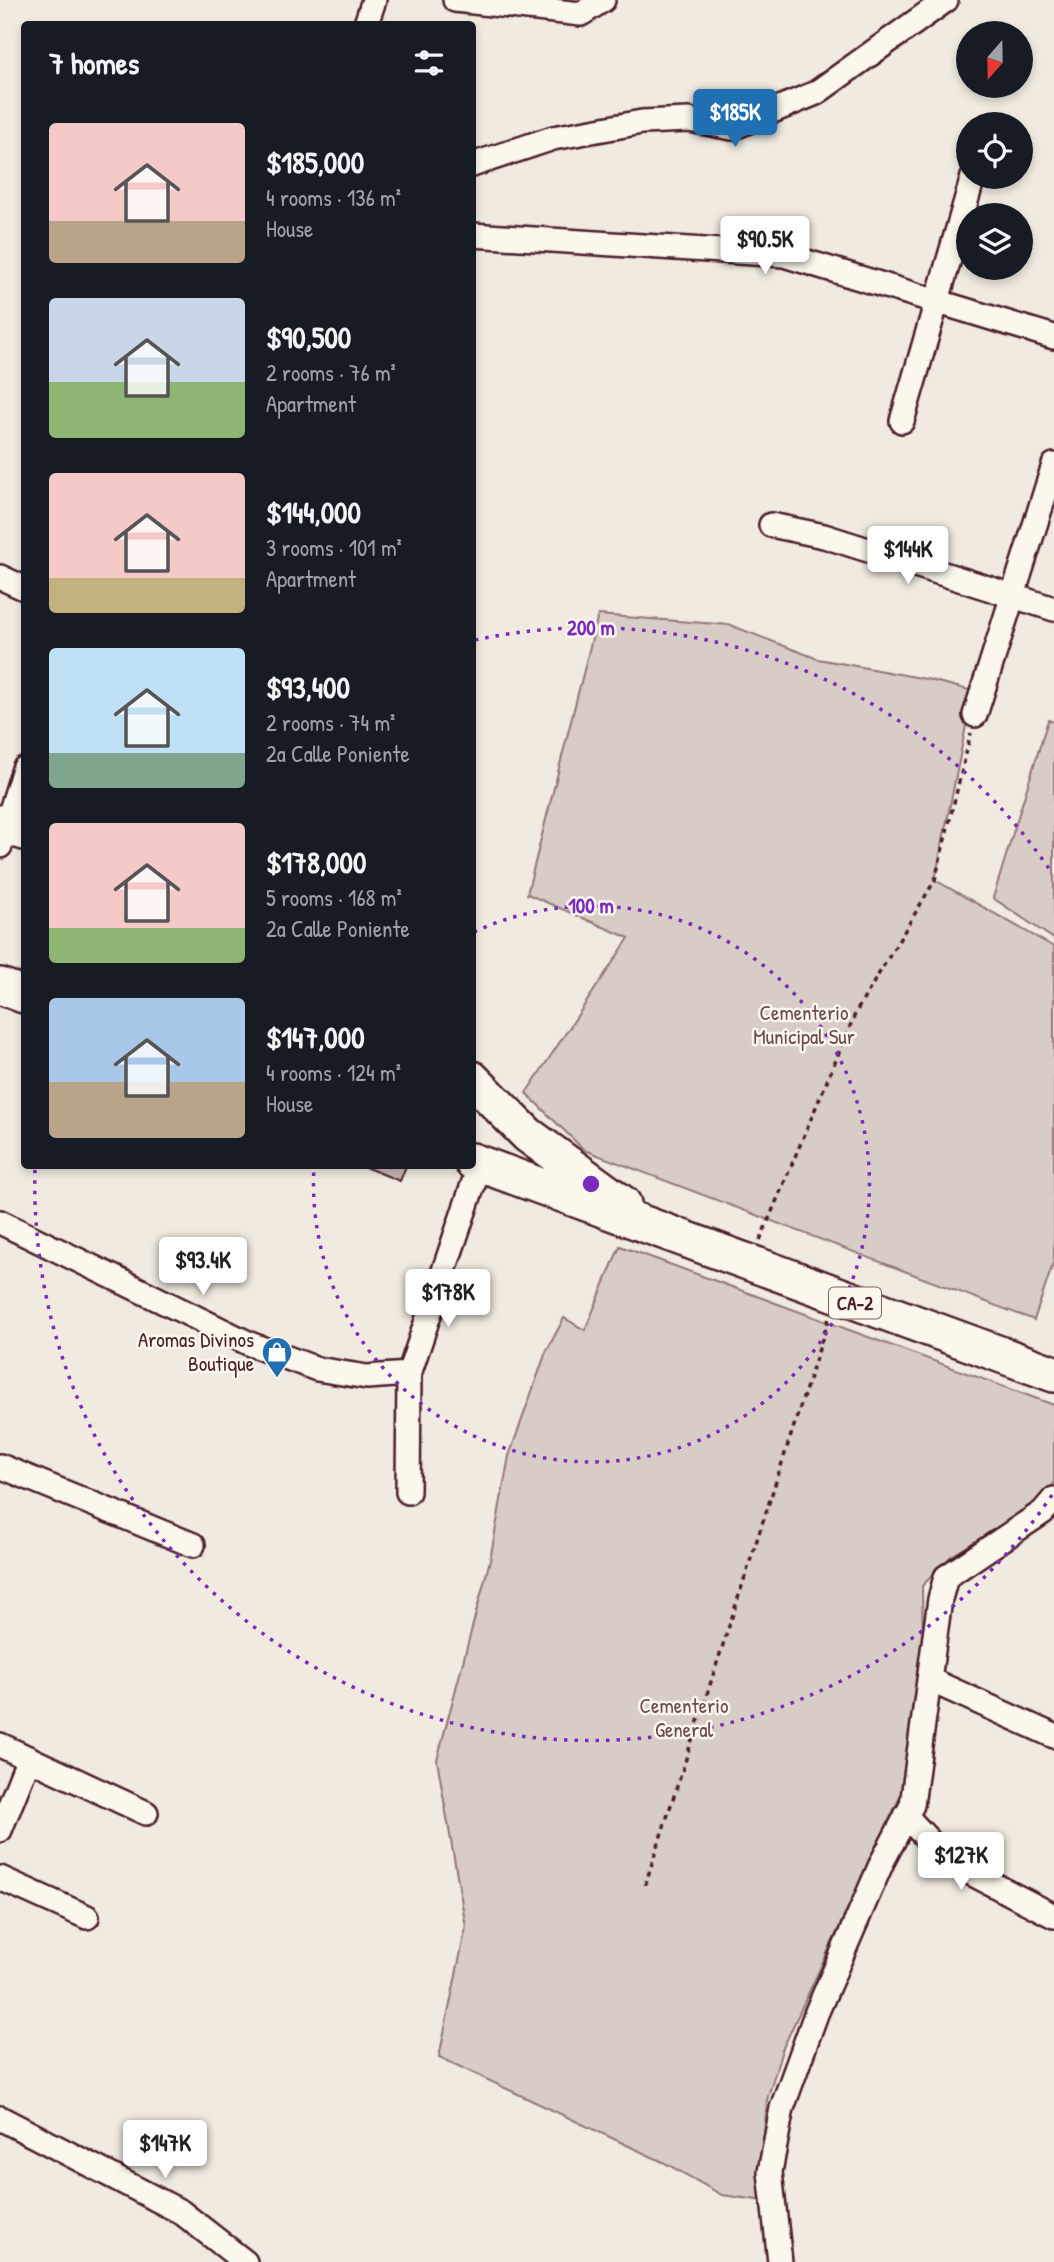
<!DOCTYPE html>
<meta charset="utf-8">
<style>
body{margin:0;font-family:"Patrick Hand",sans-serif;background:#20242c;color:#f1f3f6;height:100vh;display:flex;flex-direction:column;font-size:26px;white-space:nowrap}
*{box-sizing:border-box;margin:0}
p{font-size:23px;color:#9ea1a6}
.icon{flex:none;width:38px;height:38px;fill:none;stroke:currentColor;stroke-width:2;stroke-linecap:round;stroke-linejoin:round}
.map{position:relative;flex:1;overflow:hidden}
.drawer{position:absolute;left:21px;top:21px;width:455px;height:1148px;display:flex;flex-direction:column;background:#171b24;border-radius:7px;box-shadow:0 4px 10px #0003}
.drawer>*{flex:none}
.needle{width:46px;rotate:200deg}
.controls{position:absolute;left:956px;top:21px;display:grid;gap:14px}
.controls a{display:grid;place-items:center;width:77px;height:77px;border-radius:50%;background:#171b24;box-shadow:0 4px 10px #0003;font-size:35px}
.price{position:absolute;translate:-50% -60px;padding:0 16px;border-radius:7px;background:#fff;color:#222;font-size:23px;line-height:46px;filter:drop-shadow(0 2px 4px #0008)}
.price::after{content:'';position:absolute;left:50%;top:42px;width:21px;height:16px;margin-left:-10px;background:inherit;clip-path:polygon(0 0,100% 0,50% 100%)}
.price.active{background:#1f6fb2;color:#fff}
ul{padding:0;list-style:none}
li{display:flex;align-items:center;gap:21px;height:175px;padding:0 28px}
li span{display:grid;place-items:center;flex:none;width:196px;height:140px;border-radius:7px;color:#555}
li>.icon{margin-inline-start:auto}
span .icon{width:84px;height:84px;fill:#fffc;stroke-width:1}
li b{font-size:30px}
h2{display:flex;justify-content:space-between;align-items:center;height:84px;padding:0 28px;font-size:30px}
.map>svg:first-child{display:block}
.green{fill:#d8ccc6;stroke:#917678;stroke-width:2}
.building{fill:#c8b8b3;stroke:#4a1f2b;stroke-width:2}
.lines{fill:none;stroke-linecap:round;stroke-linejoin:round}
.minor-casing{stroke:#4a1f2b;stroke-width:28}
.primary-casing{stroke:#4a1f2b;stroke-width:40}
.path{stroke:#4a1f2b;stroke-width:3.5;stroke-dasharray:5 5;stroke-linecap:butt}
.minor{stroke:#fbf7ec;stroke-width:23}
.primary{stroke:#fbf7ec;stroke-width:35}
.ring{fill:none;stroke:#7b2cbf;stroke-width:3.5;stroke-dasharray:3.5 7}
.labels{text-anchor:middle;stroke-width:5;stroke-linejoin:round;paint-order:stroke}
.shield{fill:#fbf7ec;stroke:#7f6065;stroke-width:2}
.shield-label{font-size:19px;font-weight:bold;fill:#4a1f2b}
.park-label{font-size:21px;fill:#6e4a52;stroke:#fbf7ec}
.poi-label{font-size:21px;fill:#4a1f2b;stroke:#fbf7ec;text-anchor:end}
.centre{fill:#7b2cbf;stroke:#fbf7ec;stroke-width:3.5}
.ring-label{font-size:21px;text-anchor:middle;font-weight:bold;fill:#7b2cbf;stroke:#fbf7ec;stroke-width:5;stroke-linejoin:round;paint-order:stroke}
</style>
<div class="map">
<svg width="1054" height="2262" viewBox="0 0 1054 2262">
<rect width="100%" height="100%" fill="#f0eae0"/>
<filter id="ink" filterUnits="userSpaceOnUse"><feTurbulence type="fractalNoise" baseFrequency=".0143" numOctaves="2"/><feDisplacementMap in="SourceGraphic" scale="14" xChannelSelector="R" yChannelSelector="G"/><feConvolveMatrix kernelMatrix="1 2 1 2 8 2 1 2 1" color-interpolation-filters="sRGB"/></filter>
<g filter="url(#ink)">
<path class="green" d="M 598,615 L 730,625 L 818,659 L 926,679 L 973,691 L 935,880 L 1054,947 L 1054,1261 L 1034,1320 L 584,1150 L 526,1093 L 629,938 L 527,894 Z
M 1048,720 L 1054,722 L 1054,939 L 993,898 Z
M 620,1246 L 1054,1405 L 1054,1483 L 1048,1496 L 950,1557 L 922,1586 L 923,1648 L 905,1786 L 782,2050 L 767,2100 L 762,2158 L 764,2201 L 722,2195 L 663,2162 L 439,2057 L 466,1927 L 437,1760 L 490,1560 L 509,1456 L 546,1352 L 564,1318 L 585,1330 Z"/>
<path class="building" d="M 362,1166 L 406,1166 L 400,1181 Z"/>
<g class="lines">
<g class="minor-casing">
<path id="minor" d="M 455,0 L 581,14 L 603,0
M 366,24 L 374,0
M 472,165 L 553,138 L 642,122 L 689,120 L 732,128 L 816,93 L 946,0
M 472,235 L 784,255 L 1054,337
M 902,421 L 973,177
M 771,525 L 824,536 L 1054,609
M 0,577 L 24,588
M 975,715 L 1054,465
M 0,846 L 24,769
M 0,1222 L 250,1344 L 317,1369 L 367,1377 L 409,1374
M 0,1466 L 193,1545
M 408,1492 L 409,1374 L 480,1164
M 930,1680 L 1054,1736
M 0,1745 L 146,1813
M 906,1816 L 933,1845 L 963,1869 L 1054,1916
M 0,1830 L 29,1758
M 0,1878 L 87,1917
M 0,2118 L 181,2212 L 245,2262
M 780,2262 L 770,2172 L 782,2108 L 816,2014 L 882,1862 L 912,1805 L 940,1599 L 946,1577 L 1043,1512 L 1054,1499"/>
</g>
<g class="primary-casing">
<path id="primary" d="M 0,823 L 24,832
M 0,986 L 24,995
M 472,1079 L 528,1135 L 623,1204
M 472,1161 L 1054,1374"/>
</g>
<path class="path" d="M 760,1240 L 856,1012 L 935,880 L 971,733
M 645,1885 L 829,1318"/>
<use href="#minor" class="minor"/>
<use href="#primary" class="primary"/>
</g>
</g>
<g class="ring">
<path d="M474 932A278 278 0 1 1 314 1167"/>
<path d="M1052 1495A556 556 0 0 1 35 1169M475 640A556 556 0 0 1 1052 873"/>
</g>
<defs>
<g id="shop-pin" transform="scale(1.575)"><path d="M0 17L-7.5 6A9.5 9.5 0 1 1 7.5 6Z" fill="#1f6fb2" stroke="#fbf7ec"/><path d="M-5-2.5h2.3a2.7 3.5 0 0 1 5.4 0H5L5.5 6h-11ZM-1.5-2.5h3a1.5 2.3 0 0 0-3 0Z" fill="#fff"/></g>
</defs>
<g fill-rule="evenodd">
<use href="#shop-pin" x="277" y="1352"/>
</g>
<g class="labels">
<rect class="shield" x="829" y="1287.5" width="52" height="31" rx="5"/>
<g class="shield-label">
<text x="855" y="1310">CA-2</text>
</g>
<g class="park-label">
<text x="804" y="1020">Cementerio<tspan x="804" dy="24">Municipal Sur</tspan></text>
<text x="684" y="1713">Cementerio<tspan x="684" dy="24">General</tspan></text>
</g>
<g class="poi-label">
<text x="254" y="1347">Aromas Divinos<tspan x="254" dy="24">Boutique</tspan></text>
</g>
</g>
<circle cx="591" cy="1184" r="10" class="centre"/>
<g class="ring-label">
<text x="591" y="635">200 m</text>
<text x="591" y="913">100 m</text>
</g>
</svg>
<div class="controls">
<a><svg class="needle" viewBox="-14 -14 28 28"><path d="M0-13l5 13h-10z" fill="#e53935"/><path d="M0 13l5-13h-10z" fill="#9ea1a6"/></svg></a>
<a><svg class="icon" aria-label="locate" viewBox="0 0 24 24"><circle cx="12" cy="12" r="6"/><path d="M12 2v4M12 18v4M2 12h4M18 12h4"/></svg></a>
<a><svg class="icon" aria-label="layers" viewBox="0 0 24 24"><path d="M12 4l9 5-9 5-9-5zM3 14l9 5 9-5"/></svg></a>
</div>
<b class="price active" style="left:735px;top:149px">$185K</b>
<b class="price" style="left:765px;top:276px">$90.5K</b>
<b class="price" style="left:908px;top:586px">$144K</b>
<b class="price" style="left:203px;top:1297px">$93.4K</b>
<b class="price" style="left:448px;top:1329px">$178K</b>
<b class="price" style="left:961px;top:1892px">$127K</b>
<b class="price" style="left:165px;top:2180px">$147K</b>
<section class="drawer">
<h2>7 homes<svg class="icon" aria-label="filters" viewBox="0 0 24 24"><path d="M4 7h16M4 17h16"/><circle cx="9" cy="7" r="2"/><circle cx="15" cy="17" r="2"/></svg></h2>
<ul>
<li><span style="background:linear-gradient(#f6c9c9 70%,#b9a48a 0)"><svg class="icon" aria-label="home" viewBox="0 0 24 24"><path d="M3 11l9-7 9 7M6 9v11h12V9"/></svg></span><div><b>$185,000</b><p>4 rooms · 136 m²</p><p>House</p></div></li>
<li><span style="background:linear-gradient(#c9d6e8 60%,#8fb573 0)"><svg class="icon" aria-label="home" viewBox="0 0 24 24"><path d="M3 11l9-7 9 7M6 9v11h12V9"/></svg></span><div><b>$90,500</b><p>2 rooms · 76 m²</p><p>Apartment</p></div></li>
<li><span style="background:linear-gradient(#f6c9c9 75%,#c2b280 0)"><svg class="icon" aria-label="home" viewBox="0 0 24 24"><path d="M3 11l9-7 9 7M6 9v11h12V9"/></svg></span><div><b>$144,000</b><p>3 rooms · 101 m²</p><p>Apartment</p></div></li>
<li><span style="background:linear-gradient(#bfe0f5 75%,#7fa58c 0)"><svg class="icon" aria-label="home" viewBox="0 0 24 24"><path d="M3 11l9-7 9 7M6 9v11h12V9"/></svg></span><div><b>$93,400</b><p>2 rooms · 74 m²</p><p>2a Calle Poniente</p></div></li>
<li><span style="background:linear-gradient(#f6c9c9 75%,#8fb573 0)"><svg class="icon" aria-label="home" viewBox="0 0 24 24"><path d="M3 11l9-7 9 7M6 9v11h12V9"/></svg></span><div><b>$178,000</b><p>5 rooms · 168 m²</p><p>2a Calle Poniente</p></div></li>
<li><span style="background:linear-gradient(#a9c7e8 60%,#b9a48a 0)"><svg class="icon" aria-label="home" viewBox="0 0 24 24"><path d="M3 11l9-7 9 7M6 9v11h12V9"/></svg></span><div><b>$147,000</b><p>4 rooms · 124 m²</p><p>House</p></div></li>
</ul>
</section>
</div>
